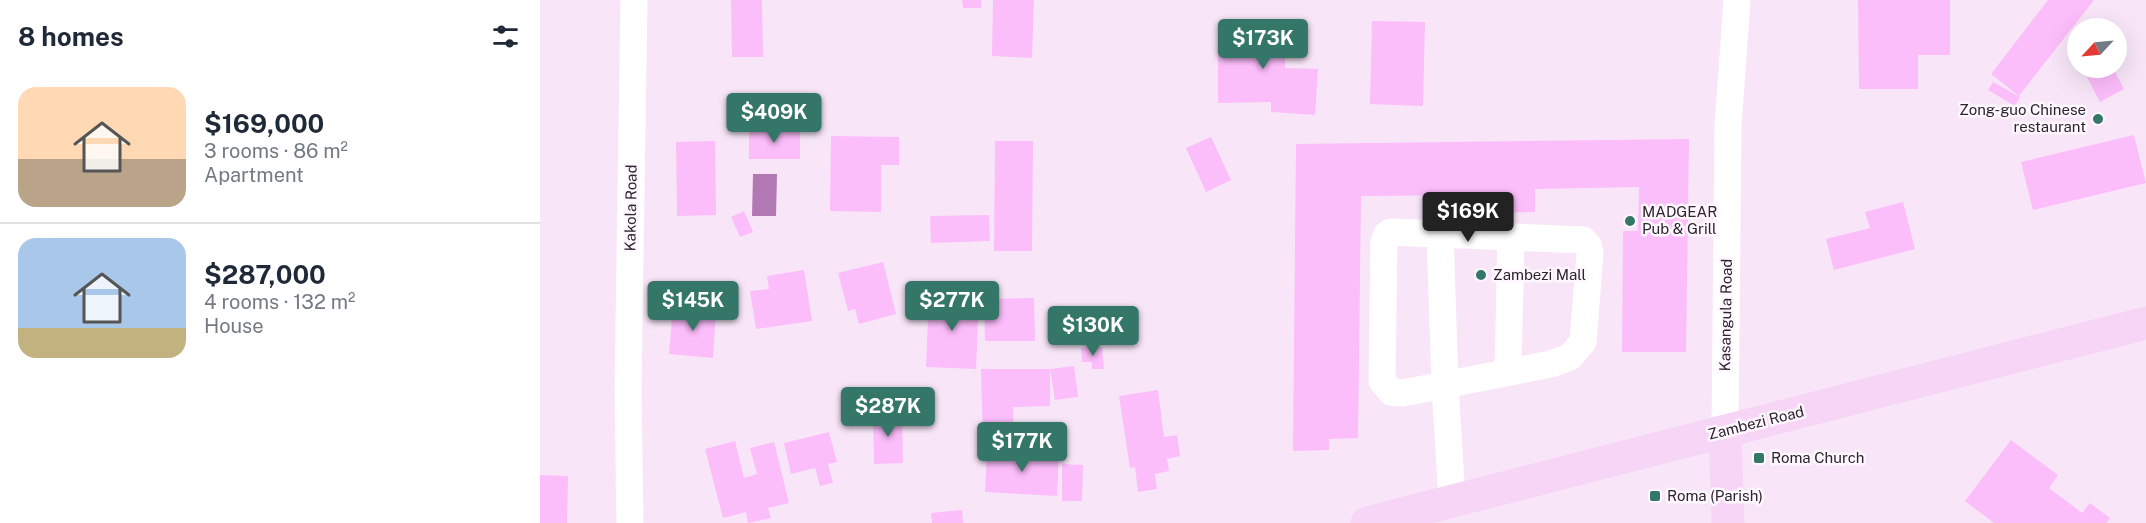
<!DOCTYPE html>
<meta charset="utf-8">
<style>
body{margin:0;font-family:"Public Sans",sans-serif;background:#f6f6f7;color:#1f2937;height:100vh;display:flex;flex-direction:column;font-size:22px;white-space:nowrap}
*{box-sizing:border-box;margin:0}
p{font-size:20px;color:#747a83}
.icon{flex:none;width:33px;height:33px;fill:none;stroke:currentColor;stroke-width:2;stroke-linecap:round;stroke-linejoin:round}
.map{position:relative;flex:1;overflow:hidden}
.side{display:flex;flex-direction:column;background:#fff;width:540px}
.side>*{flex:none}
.needle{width:39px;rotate:244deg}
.fabs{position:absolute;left:1527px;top:18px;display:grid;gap:12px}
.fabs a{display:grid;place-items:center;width:60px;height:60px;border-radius:50%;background:#fff;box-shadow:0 6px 24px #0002;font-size:30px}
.price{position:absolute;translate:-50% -51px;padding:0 14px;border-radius:6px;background:#347667;color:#fff;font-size:20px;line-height:39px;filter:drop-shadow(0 2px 3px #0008)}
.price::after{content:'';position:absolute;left:50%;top:36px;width:18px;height:14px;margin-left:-9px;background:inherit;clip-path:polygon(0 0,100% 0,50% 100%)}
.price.on{background:#222;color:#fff}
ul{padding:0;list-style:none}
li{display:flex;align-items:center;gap:18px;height:150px;padding:0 18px}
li+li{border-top:2px solid #e0e1e3}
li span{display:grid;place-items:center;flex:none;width:168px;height:120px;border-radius:18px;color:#555}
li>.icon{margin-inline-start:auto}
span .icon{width:72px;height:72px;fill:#fffc;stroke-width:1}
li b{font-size:26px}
h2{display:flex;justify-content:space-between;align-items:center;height:72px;padding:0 18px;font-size:26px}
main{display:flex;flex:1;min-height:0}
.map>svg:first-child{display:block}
.water{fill:#b278b3}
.building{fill:#fcbdfb}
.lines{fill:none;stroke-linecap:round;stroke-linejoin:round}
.minor{stroke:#fff;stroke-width:27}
.major{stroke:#f7d5f7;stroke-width:33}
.poi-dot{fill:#347667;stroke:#fff7ff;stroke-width:2}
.labels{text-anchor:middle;stroke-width:5;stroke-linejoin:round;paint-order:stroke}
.poi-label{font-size:15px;fill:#2c252c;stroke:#fff7ff;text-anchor:start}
.street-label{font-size:15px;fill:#2c252c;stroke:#fff7ff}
</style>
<main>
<section class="side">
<h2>8 homes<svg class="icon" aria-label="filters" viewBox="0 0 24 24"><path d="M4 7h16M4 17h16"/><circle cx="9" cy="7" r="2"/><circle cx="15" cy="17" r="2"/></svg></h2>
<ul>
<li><span style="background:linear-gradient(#ffd9b3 60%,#b9a48a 0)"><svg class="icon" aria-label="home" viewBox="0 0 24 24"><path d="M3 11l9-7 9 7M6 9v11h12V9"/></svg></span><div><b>$169,000</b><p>3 rooms · 86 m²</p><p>Apartment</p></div></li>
<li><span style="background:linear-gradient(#a9c7e8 75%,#c2b280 0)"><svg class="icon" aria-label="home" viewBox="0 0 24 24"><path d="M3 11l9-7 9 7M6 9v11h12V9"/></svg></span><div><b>$287,000</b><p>4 rooms · 132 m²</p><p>House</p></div></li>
</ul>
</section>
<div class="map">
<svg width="1606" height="523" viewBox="0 0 1606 523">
<rect width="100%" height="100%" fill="#f8e6f8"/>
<path class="water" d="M 213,174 L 237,174 L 236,216 L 212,216 Z"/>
<path class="building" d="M 191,0 L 222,0 L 223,57 L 192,57 Z
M 422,0 L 441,0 L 441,8 L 423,8 Z
M 453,0 L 494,0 L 492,58 L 452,56 Z
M 1318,0 L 1410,0 L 1410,55 L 1378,55 L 1378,89 L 1319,89 Z
M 1508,0 L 1554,0 L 1479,96 L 1451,74 Z
M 832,21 L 885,22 L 883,106 L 830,104 Z
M 745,24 L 745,68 L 778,69 L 775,115 L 731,112 L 731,102 L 678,103 L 678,26 Z
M 1538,41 L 1538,58 L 1531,45 Z
M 1542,68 L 1573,68 L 1584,89 L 1560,102 Z
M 1453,82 L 1480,97 L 1475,106 L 1448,90 Z
M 209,129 L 260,130 L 260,159 L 209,159 Z
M 1594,135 L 1606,183 L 1493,210 L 1481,162 Z
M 291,136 L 359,137 L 359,165 L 341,165 L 341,212 L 290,211 Z
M 671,137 L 691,180 L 666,192 L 646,148 Z
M 1149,139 L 1146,352 L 1082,352 L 1083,231 L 1098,231 L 1099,187 L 995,189 L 995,212 L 942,213 L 943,195 L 821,196 L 818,438 L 789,439 L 789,450 L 753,451 L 756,144 Z
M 175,141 L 176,215 L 137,216 L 136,142 Z
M 455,141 L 493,141 L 492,251 L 454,251 Z
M 1363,202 L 1375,249 L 1294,270 L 1286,239 L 1330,228 L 1325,212 Z
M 204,211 L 213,232 L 200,237 L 191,217 Z
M 449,215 L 450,241 L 391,243 L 390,216 Z
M 343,262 L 356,314 L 319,324 L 315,309 L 308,311 L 298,273 Z
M 264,270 L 272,321 L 216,329 L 210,291 L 229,289 L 227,276 Z
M 389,294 L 439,297 L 436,369 L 386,367 Z
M 494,298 L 495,341 L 445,341 L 444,299 Z
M 133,306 L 176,310 L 173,358 L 129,354 Z
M 562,347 L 564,369 L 552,369 L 552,362 L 542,362 L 541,348 Z
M 534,366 L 538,397 L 515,400 L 510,369 Z
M 441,369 L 510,369 L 510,406 L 473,407 L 474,443 L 443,444 Z
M 618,390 L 624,437 L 637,435 L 640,456 L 627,459 L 629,471 L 615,474 L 617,489 L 598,492 L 595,467 L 590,468 L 579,396 Z
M 333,412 L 362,412 L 363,463 L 334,464 Z
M 289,432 L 297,462 L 288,464 L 293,483 L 280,486 L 275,468 L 251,474 L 244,443 Z
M 1471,440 L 1518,475 L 1509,488 L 1542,513 L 1550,503 L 1570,518 L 1566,523 L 1454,523 L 1425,501 Z
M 195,441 L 204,478 L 217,474 L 210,448 L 234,442 L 249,503 L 228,508 L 231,518 L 208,523 L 206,512 L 183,518 L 165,449 Z
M 447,450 L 519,453 L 517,496 L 445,492 Z
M 522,464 L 543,465 L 542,501 L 522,501 Z
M 0,475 L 28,476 L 27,523 L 0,523 Z
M 422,510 L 423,523 L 392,523 L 391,513 Z"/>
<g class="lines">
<path class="minor" d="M 851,232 L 1043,240 L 1048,245 L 1050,253 L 1043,342 L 1030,357 L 1011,364 L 863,393 L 851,392 L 842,381 L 844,241 L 847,234 Z
M 900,234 L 905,385 L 912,500
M 968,372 L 971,237
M 1185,431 L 1188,126 L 1197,0
M 90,523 L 88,390 L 94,0"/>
<path class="major" d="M 1185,431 L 1188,523
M 827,523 L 1606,323"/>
</g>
<g class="poi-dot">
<circle cx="1558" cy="119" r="6"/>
<circle cx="1090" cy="221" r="6"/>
<circle cx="941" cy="275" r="6"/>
<rect x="1213" y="452" width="12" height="12" rx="3"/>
<rect x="1109" y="490" width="12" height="12" rx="3"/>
</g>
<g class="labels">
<g class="poi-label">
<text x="1546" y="115" text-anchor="end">Zong-guo Chinese<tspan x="1546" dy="17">restaurant</tspan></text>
<text x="1102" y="217">MADGEAR<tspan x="1102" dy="17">Pub &amp; Grill</tspan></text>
<text x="953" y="280">Zambezi Mall</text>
<text x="1231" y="463">Roma Church</text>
<text x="1127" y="501">Roma (Parish)</text>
</g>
<g class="street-label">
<text transform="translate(91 208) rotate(-89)" y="5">Kakola Road</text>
<text transform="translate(1186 315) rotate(-89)" y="5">Kasangula Road</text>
<text transform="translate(1216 423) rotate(-14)" y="5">Zambezi Road</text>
</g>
</g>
</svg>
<div class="fabs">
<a><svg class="needle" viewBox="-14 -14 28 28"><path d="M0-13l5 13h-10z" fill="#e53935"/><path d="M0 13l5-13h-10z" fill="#747a83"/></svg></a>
</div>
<b class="price" style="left:723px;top:70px">$173K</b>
<b class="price" style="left:234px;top:144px">$409K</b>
<b class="price on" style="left:928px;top:243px">$169K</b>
<b class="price" style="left:153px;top:332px">$145K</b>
<b class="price" style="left:412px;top:332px">$277K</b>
<b class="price" style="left:553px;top:357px">$130K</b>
<b class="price" style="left:348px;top:438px">$287K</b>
<b class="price" style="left:482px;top:473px">$177K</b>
</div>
</main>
